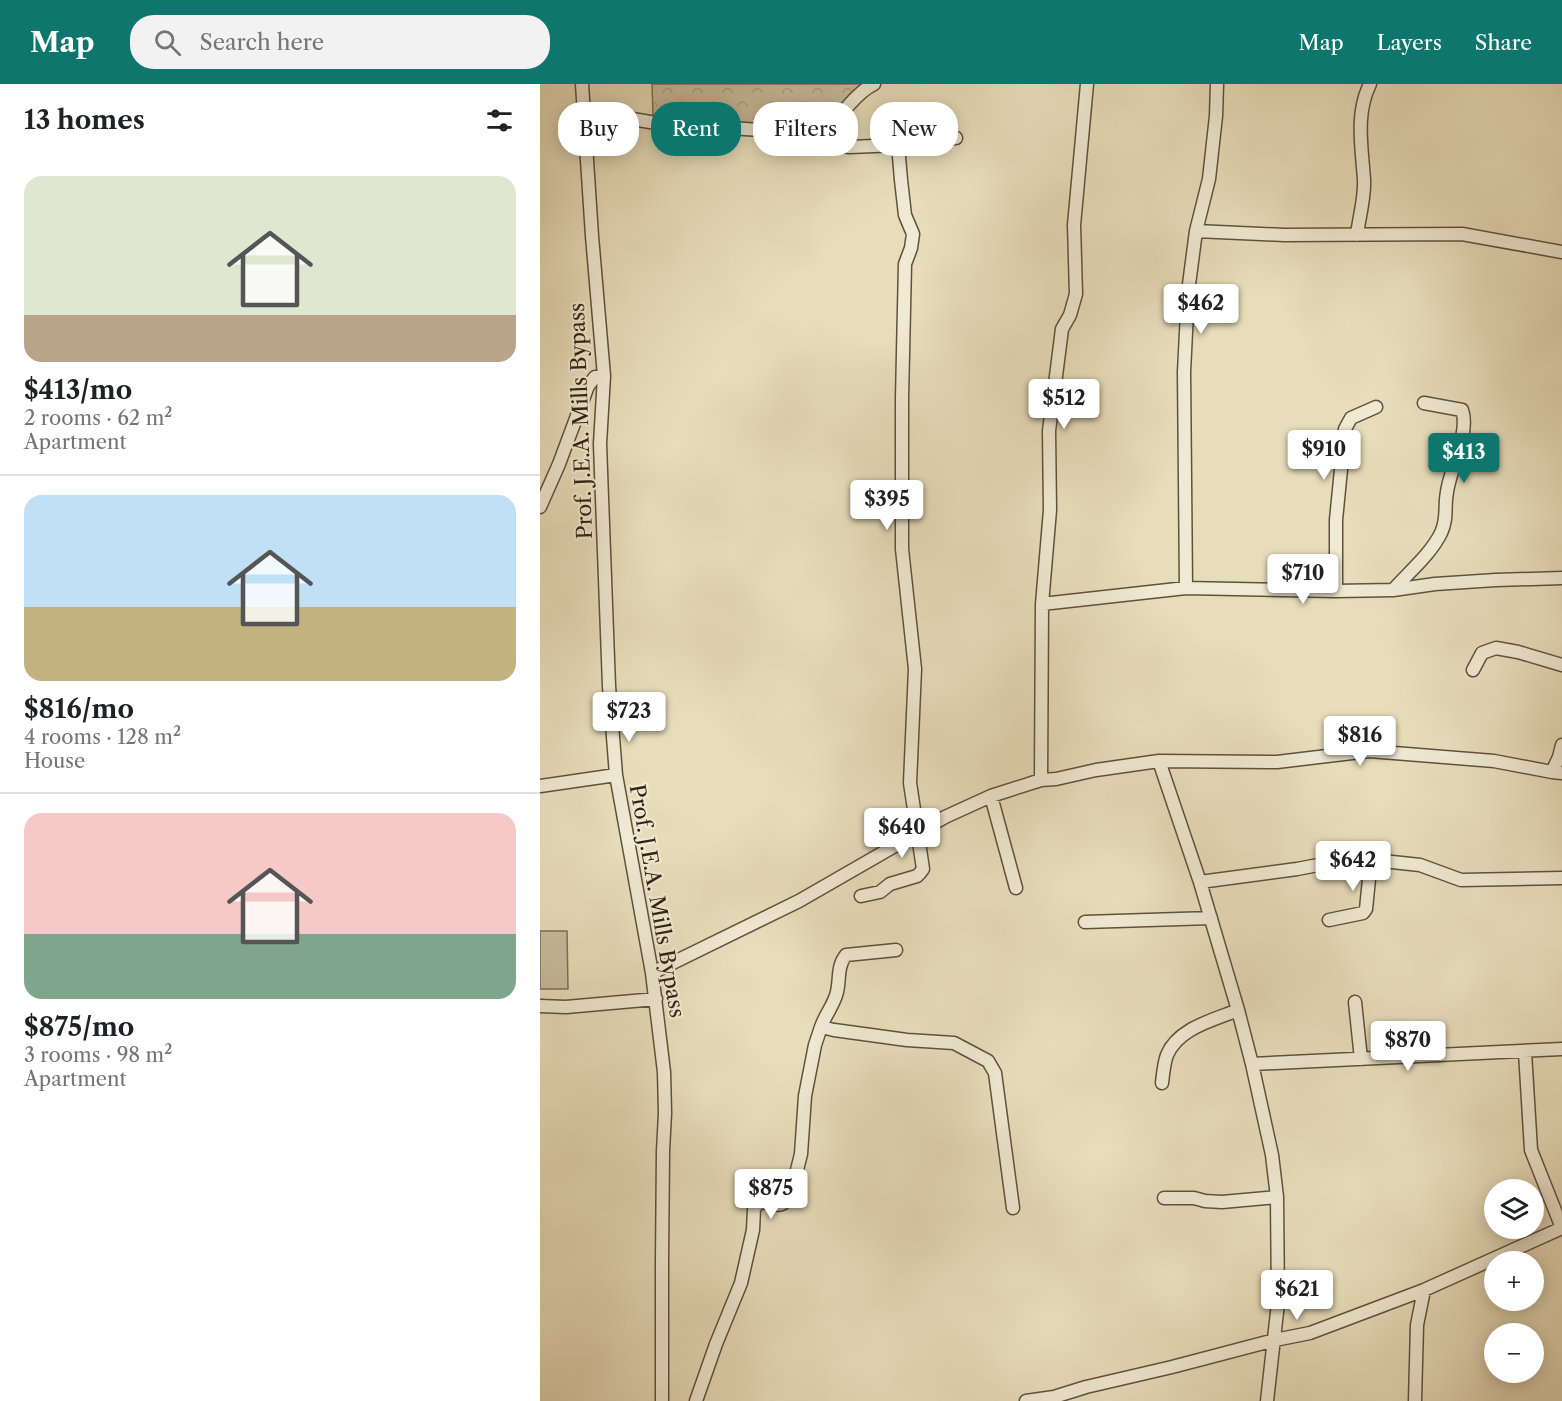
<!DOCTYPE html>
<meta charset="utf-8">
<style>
body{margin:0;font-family:"Libre Caslon Text",serif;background:#f2f2f2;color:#202124;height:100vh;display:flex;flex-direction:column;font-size:22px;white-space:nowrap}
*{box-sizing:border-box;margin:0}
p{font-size:20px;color:#757577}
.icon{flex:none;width:33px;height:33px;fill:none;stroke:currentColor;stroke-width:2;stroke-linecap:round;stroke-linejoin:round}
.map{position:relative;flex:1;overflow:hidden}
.sheet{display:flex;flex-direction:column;background:#fff;width:540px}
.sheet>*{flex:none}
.banner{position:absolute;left:18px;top:18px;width:570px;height:54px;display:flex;gap:12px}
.controls{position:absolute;left:944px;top:1095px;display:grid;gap:12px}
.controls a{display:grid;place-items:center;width:60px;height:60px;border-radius:50%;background:#fff;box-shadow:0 3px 15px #0003;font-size:30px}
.price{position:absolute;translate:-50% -51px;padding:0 14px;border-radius:6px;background:#fff;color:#222;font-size:20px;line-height:39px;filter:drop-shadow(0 2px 3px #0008)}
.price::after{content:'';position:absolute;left:50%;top:36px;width:18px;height:14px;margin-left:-9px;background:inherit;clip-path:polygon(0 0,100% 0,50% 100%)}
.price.active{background:#0f766e;color:#fff}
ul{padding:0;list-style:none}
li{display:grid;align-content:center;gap:12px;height:318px;padding:0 24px}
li+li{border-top:2px solid #e0e0e0}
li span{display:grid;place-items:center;height:186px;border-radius:18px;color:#555}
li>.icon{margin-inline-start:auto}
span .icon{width:108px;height:108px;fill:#fffc;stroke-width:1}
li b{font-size:26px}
h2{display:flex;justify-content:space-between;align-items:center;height:72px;padding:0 24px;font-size:26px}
.pill{padding:0 21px;border-radius:24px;background:#fff;box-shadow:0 3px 15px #0003;font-size:21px;line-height:54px}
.pill.active{background:#0f766e;color:#fff}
header{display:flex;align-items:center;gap:36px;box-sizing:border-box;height:84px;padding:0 30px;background:#0f766e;color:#fff}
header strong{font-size:28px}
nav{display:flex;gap:33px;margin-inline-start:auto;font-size:21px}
.search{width:420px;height:54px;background:#f2f2f2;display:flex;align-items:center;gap:15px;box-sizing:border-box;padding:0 21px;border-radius:24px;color:#757577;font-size:22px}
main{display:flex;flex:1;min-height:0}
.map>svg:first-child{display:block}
.green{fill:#c9bd9e;stroke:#7d7058;stroke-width:1.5}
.forest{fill:url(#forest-crowns);stroke:#7d7058;stroke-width:1.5}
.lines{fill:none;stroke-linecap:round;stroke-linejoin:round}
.minor-casing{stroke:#5f523c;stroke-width:15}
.minor{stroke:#f0e9d3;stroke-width:12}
.labels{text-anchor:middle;stroke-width:4.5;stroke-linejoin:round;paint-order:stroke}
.street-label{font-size:21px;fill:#312312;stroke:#f0e9d3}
</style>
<header>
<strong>Map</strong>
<div class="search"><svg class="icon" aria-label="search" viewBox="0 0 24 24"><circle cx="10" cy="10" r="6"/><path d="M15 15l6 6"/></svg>Search here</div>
<nav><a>Map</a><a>Layers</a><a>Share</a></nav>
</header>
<main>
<section class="sheet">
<h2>13 homes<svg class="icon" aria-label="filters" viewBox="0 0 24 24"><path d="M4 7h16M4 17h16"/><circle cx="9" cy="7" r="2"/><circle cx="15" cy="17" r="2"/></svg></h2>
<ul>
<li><span style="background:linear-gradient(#dfe7d0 75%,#b9a48a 0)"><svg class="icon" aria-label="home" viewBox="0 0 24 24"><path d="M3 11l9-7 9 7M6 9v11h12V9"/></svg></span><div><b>$413/mo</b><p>2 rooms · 62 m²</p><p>Apartment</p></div></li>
<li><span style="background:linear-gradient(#bfe0f5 60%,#c2b280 0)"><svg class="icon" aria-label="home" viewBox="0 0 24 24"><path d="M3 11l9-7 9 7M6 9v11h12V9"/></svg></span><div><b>$816/mo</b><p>4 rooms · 128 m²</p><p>House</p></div></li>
<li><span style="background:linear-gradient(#f6c9c9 65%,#7fa58c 0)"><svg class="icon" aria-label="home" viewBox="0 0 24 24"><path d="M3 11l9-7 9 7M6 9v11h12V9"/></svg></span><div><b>$875/mo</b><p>3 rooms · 98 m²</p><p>Apartment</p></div></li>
</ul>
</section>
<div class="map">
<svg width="1022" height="1317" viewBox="0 0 1022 1317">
<defs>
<pattern id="forest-crowns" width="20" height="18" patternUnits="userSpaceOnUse" patternTransform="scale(1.5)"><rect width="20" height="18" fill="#c9bd9e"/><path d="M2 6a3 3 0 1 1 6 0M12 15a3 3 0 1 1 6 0" fill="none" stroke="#ada287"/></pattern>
</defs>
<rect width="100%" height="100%" fill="#e8ddbb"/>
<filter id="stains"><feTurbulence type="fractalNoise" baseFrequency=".00333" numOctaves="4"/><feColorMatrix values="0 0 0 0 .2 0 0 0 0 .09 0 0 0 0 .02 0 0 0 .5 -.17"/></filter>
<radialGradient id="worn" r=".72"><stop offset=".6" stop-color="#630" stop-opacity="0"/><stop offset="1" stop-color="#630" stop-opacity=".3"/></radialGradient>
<path class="green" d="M 0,847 L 27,847 L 28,905 L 0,905 Z"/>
<path class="forest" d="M 112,0 L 324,0 L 277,54 L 113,31 Z"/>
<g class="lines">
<g class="minor-casing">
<path id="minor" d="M 42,0 L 52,152 L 64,292 L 60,360 L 69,602 L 76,691 L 112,889 L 124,988 L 125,1029 L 123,1067 L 122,1176 L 122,1317
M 45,27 L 116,39 L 220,46 L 279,60 L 310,63 L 358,61 L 416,54
M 279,60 C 293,42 313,10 334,0
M 656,147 L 744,151 L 922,150 L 1022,168
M 817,151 C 819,133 825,114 824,96 C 822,64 815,30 830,0
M 0,423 L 19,380 L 48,302 L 55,293 L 64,292
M 646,504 L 644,288 L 648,208 L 656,147 L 669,95 L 676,32 L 677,0
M 853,506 C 869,488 890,471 901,449 C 908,434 904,423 907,408 C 910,385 930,348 922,326 L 884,319
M 796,507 L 796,436 L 805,345 L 811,334 L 836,323
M 502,520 L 646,504 L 796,507 L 853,506 L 895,500 L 956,496 L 1022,494
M 933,586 L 942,569 L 956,564 L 978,568 L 1022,581
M 619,677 L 660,798 L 698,926 L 712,980 L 732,1071 L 737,1113 L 738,1219 L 727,1317
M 1012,688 L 1019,673 L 1022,661
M 501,696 L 502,520 L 510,426 L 509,347 L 522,245 L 530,231 L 536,210 L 534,141 L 547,0
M 0,702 L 76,691
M 451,712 L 476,804
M 660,798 L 757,785 L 815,774 L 880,781 L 921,796 L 1022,794
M 321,812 L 340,808 L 350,800 L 377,792 L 380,789 L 383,785 L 370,699 L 375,585 L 362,465 L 362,314 L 365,180 L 371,164 L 373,150 L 365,131 L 361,96 L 358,61
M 789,836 L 823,829 L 826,825 L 831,775
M 545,838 L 671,834
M 356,866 L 306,871 C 297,882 300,895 297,908 C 294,921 285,931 281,943 L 294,946 L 367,956 L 414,959 L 448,977 L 455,989 L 473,1124
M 112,889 L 259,817 L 405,733 L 451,712 L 501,696 L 516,695 L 556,686 L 619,677 L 737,678 L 829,667 L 954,677 L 1012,688 L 1022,689
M 815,918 L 821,975
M 0,922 L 26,923 L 116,915
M 985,968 L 991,1066 L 1022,1144
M 712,980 L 1022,965
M 622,999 C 623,990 624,979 627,971 C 638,944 674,936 698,926
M 624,1114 L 654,1114 L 665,1117 L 682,1118 L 737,1113
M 156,1317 L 176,1260 L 201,1199 L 213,1146 L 214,1125 L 219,1118 C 234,1118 241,1128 251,1110 L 261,1070 L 265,1012 L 275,961 L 281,943
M 486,1317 L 514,1313 L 546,1303 L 632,1283 L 735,1256 L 770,1249 L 884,1206 L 1022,1144
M 875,1317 L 877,1241 L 884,1206"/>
</g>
<use href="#minor" class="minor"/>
</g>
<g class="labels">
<g class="street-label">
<text transform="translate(41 337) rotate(-92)" y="7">Prof. J.E.A. Mills Bypass</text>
<text transform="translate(117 817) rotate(80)" y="7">Prof. J.E.A. Mills Bypass</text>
</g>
</g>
<rect width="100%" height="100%" filter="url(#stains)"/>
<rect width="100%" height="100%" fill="url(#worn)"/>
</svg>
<div class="controls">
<a><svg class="icon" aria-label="layers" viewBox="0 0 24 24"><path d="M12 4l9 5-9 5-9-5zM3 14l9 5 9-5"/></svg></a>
<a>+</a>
<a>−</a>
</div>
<b class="price" style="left:661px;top:251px">$462</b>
<b class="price" style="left:524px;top:346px">$512</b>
<b class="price" style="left:784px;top:397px">$910</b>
<b class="price active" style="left:924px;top:400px">$413</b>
<b class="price" style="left:347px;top:447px">$395</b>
<b class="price" style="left:763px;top:521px">$710</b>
<b class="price" style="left:89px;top:659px">$723</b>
<b class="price" style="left:820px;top:683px">$816</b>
<b class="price" style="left:362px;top:775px">$640</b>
<b class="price" style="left:813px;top:808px">$642</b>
<b class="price" style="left:868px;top:988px">$870</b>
<b class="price" style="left:231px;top:1136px">$875</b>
<b class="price" style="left:757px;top:1237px">$621</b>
<div class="banner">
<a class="pill">Buy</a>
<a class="pill active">Rent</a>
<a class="pill">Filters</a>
<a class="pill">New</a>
</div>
</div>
</main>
